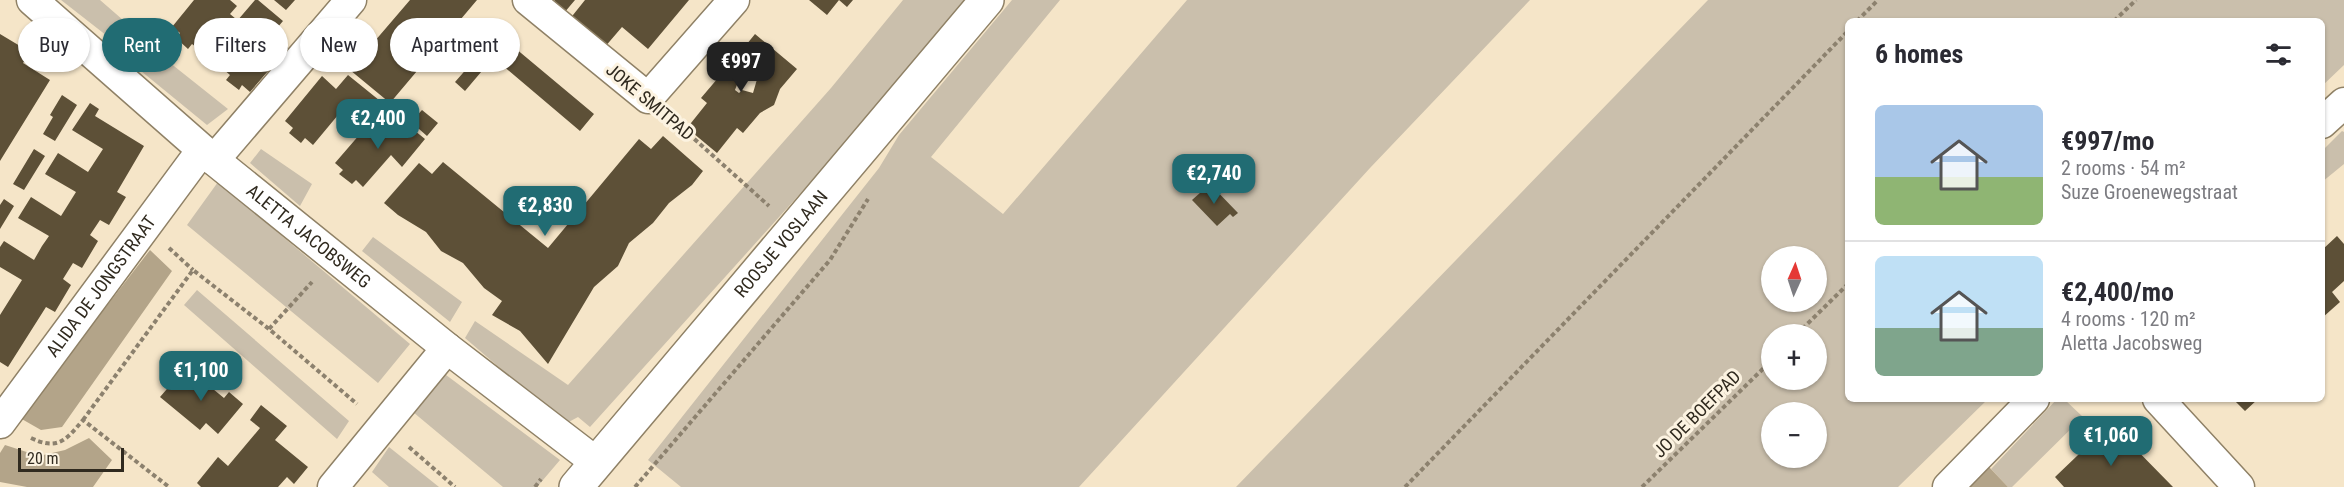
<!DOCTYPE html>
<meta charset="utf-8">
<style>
body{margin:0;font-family:"Roboto Condensed",sans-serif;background:#f7f7f7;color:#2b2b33;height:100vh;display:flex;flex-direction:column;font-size:22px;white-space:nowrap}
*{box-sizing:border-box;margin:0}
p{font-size:20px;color:#7c7c81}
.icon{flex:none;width:33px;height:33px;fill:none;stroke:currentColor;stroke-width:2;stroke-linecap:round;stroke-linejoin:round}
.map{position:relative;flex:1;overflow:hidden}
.sheet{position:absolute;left:1845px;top:18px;width:480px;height:384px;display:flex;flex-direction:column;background:#fff;border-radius:9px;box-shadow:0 2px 4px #0004}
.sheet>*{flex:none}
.hud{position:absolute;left:18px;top:18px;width:570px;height:54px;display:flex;gap:12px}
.needle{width:39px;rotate:3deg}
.tools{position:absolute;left:1761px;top:246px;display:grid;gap:12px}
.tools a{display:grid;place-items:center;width:66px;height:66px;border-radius:50%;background:#fff;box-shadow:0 2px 4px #0004;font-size:30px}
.scale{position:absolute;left:18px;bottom:15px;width:106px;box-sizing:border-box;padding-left:6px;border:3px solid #302a1f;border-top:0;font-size:16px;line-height:21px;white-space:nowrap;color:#302a1f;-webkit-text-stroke:4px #fcf3e1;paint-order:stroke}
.price{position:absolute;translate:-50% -51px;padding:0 14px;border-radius:12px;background:#216c73;color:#fff;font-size:20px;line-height:39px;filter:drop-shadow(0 2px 3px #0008)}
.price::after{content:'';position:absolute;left:50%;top:36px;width:18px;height:14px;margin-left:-9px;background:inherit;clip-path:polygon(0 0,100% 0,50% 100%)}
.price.active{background:#222;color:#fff}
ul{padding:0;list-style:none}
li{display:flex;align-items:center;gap:18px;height:150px;padding:0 30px}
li+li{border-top:2px solid #e1e1e2}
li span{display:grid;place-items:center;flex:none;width:168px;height:120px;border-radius:9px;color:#555}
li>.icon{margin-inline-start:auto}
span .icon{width:72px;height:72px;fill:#fffc;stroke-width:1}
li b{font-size:26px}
h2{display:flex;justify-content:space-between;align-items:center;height:72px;padding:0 30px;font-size:26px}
.pill{padding:0 21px;border-radius:27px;background:#fff;box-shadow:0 2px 4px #0004;font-size:21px;line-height:54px}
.pill.active{background:#216c73;color:#fff}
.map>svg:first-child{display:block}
.green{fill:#cabfac;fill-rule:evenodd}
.forest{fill:#b3a489}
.building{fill:#5d5037;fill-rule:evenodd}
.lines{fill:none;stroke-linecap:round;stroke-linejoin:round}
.minor-casing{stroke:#8f8166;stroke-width:33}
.tertiary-casing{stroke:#8f8166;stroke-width:36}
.path{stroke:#8c816e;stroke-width:4;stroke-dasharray:4.5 3;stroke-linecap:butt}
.minor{stroke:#fff;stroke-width:30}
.tertiary{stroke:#fff;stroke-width:33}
.labels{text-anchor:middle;stroke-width:6;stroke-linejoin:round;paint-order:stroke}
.street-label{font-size:18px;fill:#302a1f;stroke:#fcf3e1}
</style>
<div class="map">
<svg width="2344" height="487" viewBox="0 0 2344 487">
<rect width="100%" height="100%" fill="#f5e5c8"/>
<path class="green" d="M 61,0 L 100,0 L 123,20 L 111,39 Z
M 903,0 L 966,0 L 871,115 L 590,427 L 578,417 L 565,424 L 465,338 L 475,321 L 568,385 L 831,88 Z
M 1012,0 L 1060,0 L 931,157 L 1003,214 L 1187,0 L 1530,0 L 1370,168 L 1079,487 L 681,487 L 648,460 L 879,168 L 899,135 Z
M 1708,0 L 2344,0 L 2344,65 L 2322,86 L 2322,21 L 1848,21 L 1848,399 L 1988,399 L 1898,487 L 1236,487 ZM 1772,256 L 1816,256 L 1816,302 L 1772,302 ZM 1772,334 L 1816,334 L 1816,380 L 1772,380 ZM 1772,412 L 1816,412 L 1816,458 L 1772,458 Z
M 145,43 L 228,109 L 207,125 L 130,62 Z
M 2342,131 L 2344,132 L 2344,164 L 2322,182 L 2322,151 Z
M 261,149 L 312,184 L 300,206 L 250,163 Z
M 218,182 L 410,344 L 378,383 L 187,225 Z
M 373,237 L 462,302 L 450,322 L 362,251 Z
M 197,290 L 349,421 L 337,439 L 184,305 Z
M 438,369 L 560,460 L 537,487 L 503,487 L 407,407 Z
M 2057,399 L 2064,399 L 2083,417 L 2012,487 L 2008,487 L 1991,469 Z
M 389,447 L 439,487 L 389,487 L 372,472 Z"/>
<path class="forest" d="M 150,250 L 172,271 L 62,427 L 41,430 L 20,418 Z
M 89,438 L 112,460 L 93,487 L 27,487 L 0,482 L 0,453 L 5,445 L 39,456 L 65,450 Z
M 1989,467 L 2008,487 L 1969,487 Z"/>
<path class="building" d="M 194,0 L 230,0 L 237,6 L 230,14 L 236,19 L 232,24 L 230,22 L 228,26 L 224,22 L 200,50 L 192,44 L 188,49 L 176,38 L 180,33 L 172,27 Z
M 255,0 L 258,0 L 283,21 L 272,34 L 288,48 L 250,92 L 242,85 L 239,90 L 226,80 L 230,75 L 222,68 L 251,33 L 237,21 Z
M 274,0 L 295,0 L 286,10 Z
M 410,0 L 477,0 L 390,103 L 350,70 Z
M 555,0 L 575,0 L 564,13 L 552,3 Z
M 585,0 L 689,0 L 648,49 L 622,27 L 604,48 L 569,20 Z
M 809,0 L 853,0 L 847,7 L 839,0 L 827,15 Z
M 0,34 L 30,52 L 23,63 L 50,80 L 0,161 Z
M 755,34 L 797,69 L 780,89 L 774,105 L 760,113 L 743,133 L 737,128 L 717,153 L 687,128 L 707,103 L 701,98 L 718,78 L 724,62 L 738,55 ZM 750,69 L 758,76 L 753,93 L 742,90 L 739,93 L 735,90 L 741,74 Z
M 515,48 L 594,114 L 580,131 L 502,65 Z
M 477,57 L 487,65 L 465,91 L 455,82 Z
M 348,75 L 395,113 L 387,122 L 368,106 L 356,120 L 343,109 L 313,145 L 305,138 L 301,143 L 289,133 L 293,128 L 285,121 L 322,76 L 336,89 Z
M 62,95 L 77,105 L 55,141 L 43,134 L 53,117 L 50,115 Z
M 90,103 L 99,109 L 95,116 L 144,146 L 117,192 L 126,197 L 109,225 L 100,220 L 90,235 L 98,241 L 82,268 L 73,263 L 63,279 L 71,285 L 55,312 L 46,307 L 8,367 L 0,362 L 0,315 L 22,280 L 0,267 L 0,247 L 4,241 L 34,260 L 42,246 L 49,236 L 18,218 L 31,197 L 61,216 L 76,192 L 45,174 L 58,153 L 88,172 L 103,149 L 72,130 Z
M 422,110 L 438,123 L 427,136 L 411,122 Z
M 399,118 L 425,139 L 402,167 L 391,155 L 363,187 L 356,180 L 352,184 L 339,174 L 343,170 L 335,163 L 373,119 L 388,131 Z
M 663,136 L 703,171 L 692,185 L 669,203 L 653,223 L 629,243 L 618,266 L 594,287 L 548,364 L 520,331 L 492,315 L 502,301 L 484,288 L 463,263 L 441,251 L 426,232 L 398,215 L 384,203 L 419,163 L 432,174 L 443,162 L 548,248 L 639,139 L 651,149 Z
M 34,149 L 45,156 L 24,190 L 13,184 Z
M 1210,184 L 1238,213 L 1233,217 L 1230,214 L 1217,226 L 1192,200 Z
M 4,199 L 14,206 L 0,229 L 0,205 Z
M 2337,236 L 2344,244 L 2344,281 L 2332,292 L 2340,302 L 2322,318 L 2322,250 Z
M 186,367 L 224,398 L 229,392 L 243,404 L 218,434 L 206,423 L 200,430 L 160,397 Z
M 2233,399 L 2258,399 L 2245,411 Z
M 261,405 L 287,426 L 275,440 L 308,467 L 294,484 L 287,477 L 278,487 L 201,487 L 197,483 L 218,457 L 228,466 L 260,428 L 250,420 Z
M 2100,434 L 2111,446 L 2122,435 L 2173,487 L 2064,487 L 2055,477 Z"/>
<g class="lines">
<g class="minor-casing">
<g id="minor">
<path id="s1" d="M 32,0 L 214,160 L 447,348 L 597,463"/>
<path d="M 528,0 L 648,98 L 734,0"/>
<path d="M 2322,123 L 2344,103"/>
<path d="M 214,160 L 351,0"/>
<path d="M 2158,399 L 2239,487"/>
<path id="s2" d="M 0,423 L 202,150"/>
<path d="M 333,487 L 447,348"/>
<path d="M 1948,487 L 2034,399"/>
</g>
</g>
<g class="tertiary-casing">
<g id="tertiary">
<path id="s3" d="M 576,487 L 987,0"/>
</g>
</g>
<path class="path" d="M 1857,21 L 1878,0
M 2114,21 L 2136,0
M 672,119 L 769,206
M 169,248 L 193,270
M 269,329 L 312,282
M 1797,334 L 1848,284
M 83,420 L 193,270 L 269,329 L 357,404
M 31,438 C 58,451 66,440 83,420 L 169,487
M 409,447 L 455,487
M 535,487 L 541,479
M 635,487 L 830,260 L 868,199
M 1405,487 L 1848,31
M 1642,487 L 1772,360"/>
<use href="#minor" class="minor"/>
<use href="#tertiary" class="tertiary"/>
</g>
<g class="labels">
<g class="street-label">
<text transform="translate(650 102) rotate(40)" y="6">JOKE SMITPAD</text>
<text dy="6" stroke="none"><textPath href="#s1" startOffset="364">ALETTA JACOBSWEG</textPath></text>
<text dy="6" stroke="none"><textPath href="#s3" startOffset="318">ROOSJE VOSLAAN</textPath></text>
<text dy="6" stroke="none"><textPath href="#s2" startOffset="170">ALIDA DE JONGSTRAAT</textPath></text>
<text transform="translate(1697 414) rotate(-45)" y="6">JO DE BOEFPAD</text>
</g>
</g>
</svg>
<div class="tools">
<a><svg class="needle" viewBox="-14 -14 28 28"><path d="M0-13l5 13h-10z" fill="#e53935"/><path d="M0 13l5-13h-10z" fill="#7c7c81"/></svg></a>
<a>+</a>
<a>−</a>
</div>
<div class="scale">20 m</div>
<b class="price active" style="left:741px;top:93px">€997</b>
<b class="price" style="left:378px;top:150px">€2,400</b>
<b class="price" style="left:1214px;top:205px">€2,740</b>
<b class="price" style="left:545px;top:237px">€2,830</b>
<b class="price" style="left:201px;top:402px">€1,100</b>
<b class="price" style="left:2111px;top:467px">€1,060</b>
<div class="hud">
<a class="pill">Buy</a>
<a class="pill active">Rent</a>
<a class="pill">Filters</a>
<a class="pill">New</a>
<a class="pill">Apartment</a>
</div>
<section class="sheet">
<h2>6 homes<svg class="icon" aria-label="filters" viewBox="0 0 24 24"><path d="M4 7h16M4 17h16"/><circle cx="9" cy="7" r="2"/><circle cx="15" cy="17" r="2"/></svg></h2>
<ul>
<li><span style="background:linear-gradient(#a9c7e8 60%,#8fb573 0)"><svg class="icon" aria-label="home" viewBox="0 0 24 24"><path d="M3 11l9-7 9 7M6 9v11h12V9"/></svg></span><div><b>€997/mo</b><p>2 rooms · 54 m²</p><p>Suze Groenewegstraat</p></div></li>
<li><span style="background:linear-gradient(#bfe0f5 60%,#7fa58c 0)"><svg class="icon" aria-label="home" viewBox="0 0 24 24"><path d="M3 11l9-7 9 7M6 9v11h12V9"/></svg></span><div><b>€2,400/mo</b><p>4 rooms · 120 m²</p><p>Aletta Jacobsweg</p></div></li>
</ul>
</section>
</div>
